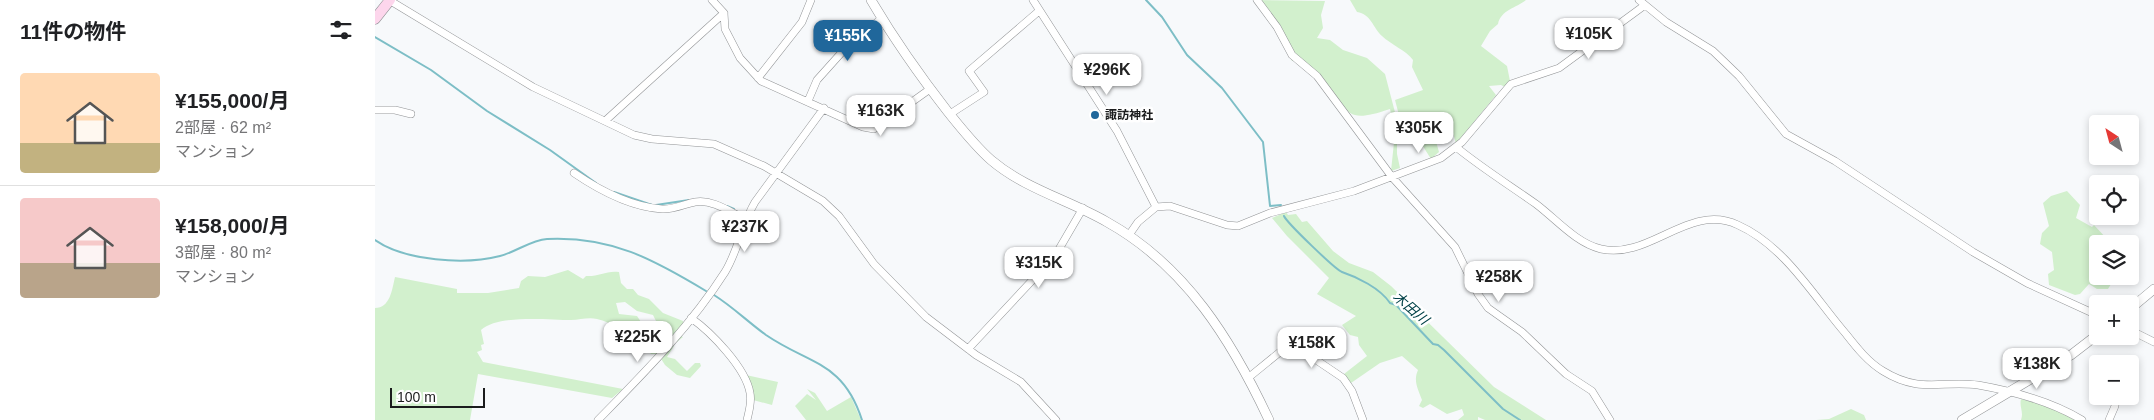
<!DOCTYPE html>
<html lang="ja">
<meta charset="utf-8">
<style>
body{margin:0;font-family:Arial,"Noto Sans JP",sans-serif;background:#f2f2f2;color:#202124;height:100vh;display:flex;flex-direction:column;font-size:19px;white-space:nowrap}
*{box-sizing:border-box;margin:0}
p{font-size:16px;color:#757577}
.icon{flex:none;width:28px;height:28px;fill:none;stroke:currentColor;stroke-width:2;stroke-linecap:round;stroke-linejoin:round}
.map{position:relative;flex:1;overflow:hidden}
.drawer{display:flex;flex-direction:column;background:#fff;width:375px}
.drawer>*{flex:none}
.needle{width:32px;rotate:324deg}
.controls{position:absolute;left:1714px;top:115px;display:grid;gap:10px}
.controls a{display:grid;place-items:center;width:50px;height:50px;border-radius:5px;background:#fff;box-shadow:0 2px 8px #0003;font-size:25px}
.scale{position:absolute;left:15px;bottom:12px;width:95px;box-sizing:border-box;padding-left:5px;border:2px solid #1b1c1d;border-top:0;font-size:14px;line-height:18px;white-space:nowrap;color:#1b1c1d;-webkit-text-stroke:4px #fff;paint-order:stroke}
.price{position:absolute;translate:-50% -42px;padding:0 11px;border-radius:10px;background:#fff;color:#222;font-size:16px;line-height:32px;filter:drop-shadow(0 1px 2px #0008)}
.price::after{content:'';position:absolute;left:50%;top:30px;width:15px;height:11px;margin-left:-8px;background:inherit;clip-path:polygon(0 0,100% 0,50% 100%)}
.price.selected{background:#20679b;color:#fff}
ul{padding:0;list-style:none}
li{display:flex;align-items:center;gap:15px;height:125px;padding:0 20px}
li+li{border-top:1px solid #e0e0e0}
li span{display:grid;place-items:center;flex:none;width:140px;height:100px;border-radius:5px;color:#555}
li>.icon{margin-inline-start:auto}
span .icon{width:60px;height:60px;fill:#fffc;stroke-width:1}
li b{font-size:21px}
h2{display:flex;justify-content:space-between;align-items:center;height:60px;padding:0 20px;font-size:21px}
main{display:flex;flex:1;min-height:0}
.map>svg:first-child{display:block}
.green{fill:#d2f0cd;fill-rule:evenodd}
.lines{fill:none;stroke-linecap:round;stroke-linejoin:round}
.stream{stroke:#7dbec6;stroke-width:2}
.minor-casing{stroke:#929496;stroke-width:8}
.tertiary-casing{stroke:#929496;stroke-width:10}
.secondary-casing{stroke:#929496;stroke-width:11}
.minor{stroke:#fff;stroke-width:7}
.tertiary{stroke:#fff;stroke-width:9}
.secondary{stroke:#fdd6ec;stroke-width:10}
.poi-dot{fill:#20679b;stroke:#fff;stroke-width:2}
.labels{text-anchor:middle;stroke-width:5;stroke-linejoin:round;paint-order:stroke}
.poi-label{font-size:12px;font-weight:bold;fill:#1b1c1d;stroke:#fff;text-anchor:start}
.water-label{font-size:14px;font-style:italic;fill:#014147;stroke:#fff}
</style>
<main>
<section class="drawer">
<h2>11件の物件<svg class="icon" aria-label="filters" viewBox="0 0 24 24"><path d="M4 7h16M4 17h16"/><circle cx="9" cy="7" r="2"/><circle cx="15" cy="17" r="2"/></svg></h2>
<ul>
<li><span style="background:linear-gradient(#ffd9b3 70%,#c2b280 0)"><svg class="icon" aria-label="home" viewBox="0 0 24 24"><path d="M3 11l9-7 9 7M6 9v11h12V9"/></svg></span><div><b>¥155,000/月</b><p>2部屋 · 62 m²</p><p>マンション</p></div></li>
<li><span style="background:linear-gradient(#f6c9c9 65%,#b9a48a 0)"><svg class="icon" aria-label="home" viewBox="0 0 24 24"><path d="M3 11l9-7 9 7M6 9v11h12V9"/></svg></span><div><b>¥158,000/月</b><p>3部屋 · 80 m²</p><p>マンション</p></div></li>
</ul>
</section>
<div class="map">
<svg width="1779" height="420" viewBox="0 0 1779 420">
<rect width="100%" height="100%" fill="#f7f9fb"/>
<path class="green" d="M 878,0 L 950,1 L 946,15 L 948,28 L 942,38 L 955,40 L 968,50 L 992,58 L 1010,74 L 1022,120 L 1022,154 L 1025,168 L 1016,171 L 1020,133 L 1015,109 C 966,126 975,109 947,79 C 941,72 930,66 921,61 L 917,61 L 904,36 Z
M 975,0 L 1151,0 C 1141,8 1126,10 1123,24 L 1115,31 L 1106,46 L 1132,66 L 1135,81 L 1130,87 L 1126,85 L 1114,86 L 1121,95 L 1081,144 L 1074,118 L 1056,124 L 1064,152 L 1056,159 L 1039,132 L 1040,126 L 1036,114 L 1025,119 L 1020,100 L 1048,90 L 1037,67 L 1038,60 C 1032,51 1015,44 1007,36 C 998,28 996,14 982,12 Z
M 1692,191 L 1705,205 L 1701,218 L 1717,227 L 1719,225 L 1733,240 L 1731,244 L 1722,244 L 1722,276 L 1741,276 L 1733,289 L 1722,289 L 1714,284 L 1705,294 L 1700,295 L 1674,285 L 1673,274 L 1679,270 L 1677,252 L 1665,244 L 1667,233 L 1674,226 L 1668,203 L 1676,196 Z
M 911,212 L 913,215 L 921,214 L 927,222 L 932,221 L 958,251 L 974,263 L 998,272 L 1016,286 L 1119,387 L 1171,420 L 1110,420 L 1103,417 L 1103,420 L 1083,420 L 1089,415 L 1087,409 L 1072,414 L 1055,404 L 1048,408 L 1044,406 L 1047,400 C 1043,389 1038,381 1043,370 L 1027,356 L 1005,363 L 976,383 L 969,374 L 992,356 L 984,345 L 983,337 L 975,335 L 967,325 L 981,316 L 942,294 L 954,278 L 912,236 L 897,218 Z
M 193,270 L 208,279 L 211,276 C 223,277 232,270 244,272 L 246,283 L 252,289 L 258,289 L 263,295 L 274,299 L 288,313 L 308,321 L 309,325 L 304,335 L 308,337 L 302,342 L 299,341 L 299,346 L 292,357 L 300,359 L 312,371 L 320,363 L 325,363 L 326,366 L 315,378 L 302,375 L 290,365 L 283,354 L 276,354 L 263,337 C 248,333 237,322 222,319 C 213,317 205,320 196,320 C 174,320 123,314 106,330 L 109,344 L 106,345 L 107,350 L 102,352 L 108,362 L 248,389 L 237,398 L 103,374 L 95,420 L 0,420 L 0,308 C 15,308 17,290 20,277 L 82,289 L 82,293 L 113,293 L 144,288 L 146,281 L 153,276 L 170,277 ZM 250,302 L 262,311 L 278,315 L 285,329 L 291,326 L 293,334 L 285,338 L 280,332 L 274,332 L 265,326 L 266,322 L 262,316 L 244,314 L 241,303 Z
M 371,375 L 403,382 L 397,405 L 378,400 Z
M 432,389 L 440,393 L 452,411 L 476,397 L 486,420 L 431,420 L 420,406 L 432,394 L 441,400 Z
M 1646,399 L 1675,406 L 1703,420 L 1646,420 C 1649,412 1644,407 1646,399 Z
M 1476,409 L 1489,415 L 1491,420 L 1441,420 L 1454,419 Z"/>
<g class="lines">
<path class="stream" d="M 771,0 L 787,17 L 812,55 L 847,88 L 888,142 L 895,206 L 906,205
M 0,37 L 56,70 L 112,111 L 175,150 L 221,183
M 239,192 L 277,205
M 281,205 L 314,200
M 352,206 L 359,209
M 909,216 C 912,223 961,270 967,272 C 982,277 1005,288 1015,303 L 1021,305 L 1058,344 L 1063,345 L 1069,350 L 1128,409 L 1145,420
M 0,240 C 30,261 90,265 125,256 C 141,252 156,240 172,239 C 236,236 278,259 331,291
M 339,295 C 358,307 373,322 391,335 C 435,365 468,361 487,420"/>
<g class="minor-casing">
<path id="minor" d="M 14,0 L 158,87 L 259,135 L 277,139 L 339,144 L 389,166 L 448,201 L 464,216 L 499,264 L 551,317 L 601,355 L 646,382 L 681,420
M 337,0 L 349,13 L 350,29 L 365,58 L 386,81 L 488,127 L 499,129 L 555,89
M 658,0 L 742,131 L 781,207
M 882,0 L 902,27 L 917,55 L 942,76 L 1017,177 L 1080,247 L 1103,294 L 1113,308 L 1147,332 L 1191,374 L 1217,391 L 1235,420
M 1264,0 L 1291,22 L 1338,51 L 1364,76 L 1411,134 L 1460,161 L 1598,252 L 1652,283 L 1722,315
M 383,78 L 427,22 L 436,0
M 433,101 L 442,80 L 468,51 L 507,18
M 0,110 L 20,110 L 36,114
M 575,114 L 609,92 L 594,71 L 664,11
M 230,121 L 349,13
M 1081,147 C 1107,168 1134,185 1161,204 C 1181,219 1201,243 1226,249 C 1275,260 1314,202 1363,225 C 1410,246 1439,297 1471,334 C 1482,348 1493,362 1508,371 C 1545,394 1567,380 1603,385 C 1637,391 1677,402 1707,420
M 199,173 C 224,190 255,207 287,209 C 297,210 310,204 320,202 C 338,199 355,212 370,219
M 754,235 L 763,222 L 781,207 L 795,206 L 852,225 L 863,226 L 895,213 L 979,191 L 1066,158 L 1087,142 L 1136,84 L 1184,68 L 1270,5
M 316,318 C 336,332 371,368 375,393 C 377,402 374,411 372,420
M 1755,330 L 1779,342
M 593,349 L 680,256 L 708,208
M 873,378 L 916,343 L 968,378 L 977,391 L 988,420
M 223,420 C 268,374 315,327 350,272 C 363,251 367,224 380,202 L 449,108
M 1734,420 L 1740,406"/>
</g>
<g class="tertiary-casing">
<path id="tertiary" d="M 496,0 C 519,39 545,76 573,112 C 586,128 600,146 616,160 C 650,189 694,200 732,222 C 811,266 857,341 894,420
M 1755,309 L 1779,289
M 1587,420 L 1696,355 L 1722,335"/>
</g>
<g class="secondary-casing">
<path id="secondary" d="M 0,19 L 15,0"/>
</g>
<use href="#minor" class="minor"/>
<use href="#tertiary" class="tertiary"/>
<use href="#secondary" class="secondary"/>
</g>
<circle class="poi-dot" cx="720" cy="115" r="5"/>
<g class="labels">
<g class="poi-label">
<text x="730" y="119">諏訪神社</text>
</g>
<g class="water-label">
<text transform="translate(1036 308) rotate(41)" y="5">木田川</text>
</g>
</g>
</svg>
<div class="controls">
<a><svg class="needle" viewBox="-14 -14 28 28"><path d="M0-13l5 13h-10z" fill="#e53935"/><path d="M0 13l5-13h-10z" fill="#757577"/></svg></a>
<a><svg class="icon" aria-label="locate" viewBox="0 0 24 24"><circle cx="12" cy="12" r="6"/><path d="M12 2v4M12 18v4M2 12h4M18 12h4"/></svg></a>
<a><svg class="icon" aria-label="layers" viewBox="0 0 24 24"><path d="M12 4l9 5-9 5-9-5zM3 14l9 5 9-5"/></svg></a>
<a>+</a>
<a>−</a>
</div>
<div class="scale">100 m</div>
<b class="price" style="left:1214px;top:60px">¥105K</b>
<b class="price selected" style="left:473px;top:62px">¥155K</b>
<b class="price" style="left:732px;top:96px">¥296K</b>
<b class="price" style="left:506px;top:137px">¥163K</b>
<b class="price" style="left:1044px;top:154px">¥305K</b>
<b class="price" style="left:370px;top:253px">¥237K</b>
<b class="price" style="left:664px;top:289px">¥315K</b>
<b class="price" style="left:1124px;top:303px">¥258K</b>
<b class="price" style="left:263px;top:363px">¥225K</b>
<b class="price" style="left:937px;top:369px">¥158K</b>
<b class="price" style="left:1662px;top:390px">¥138K</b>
</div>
</main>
